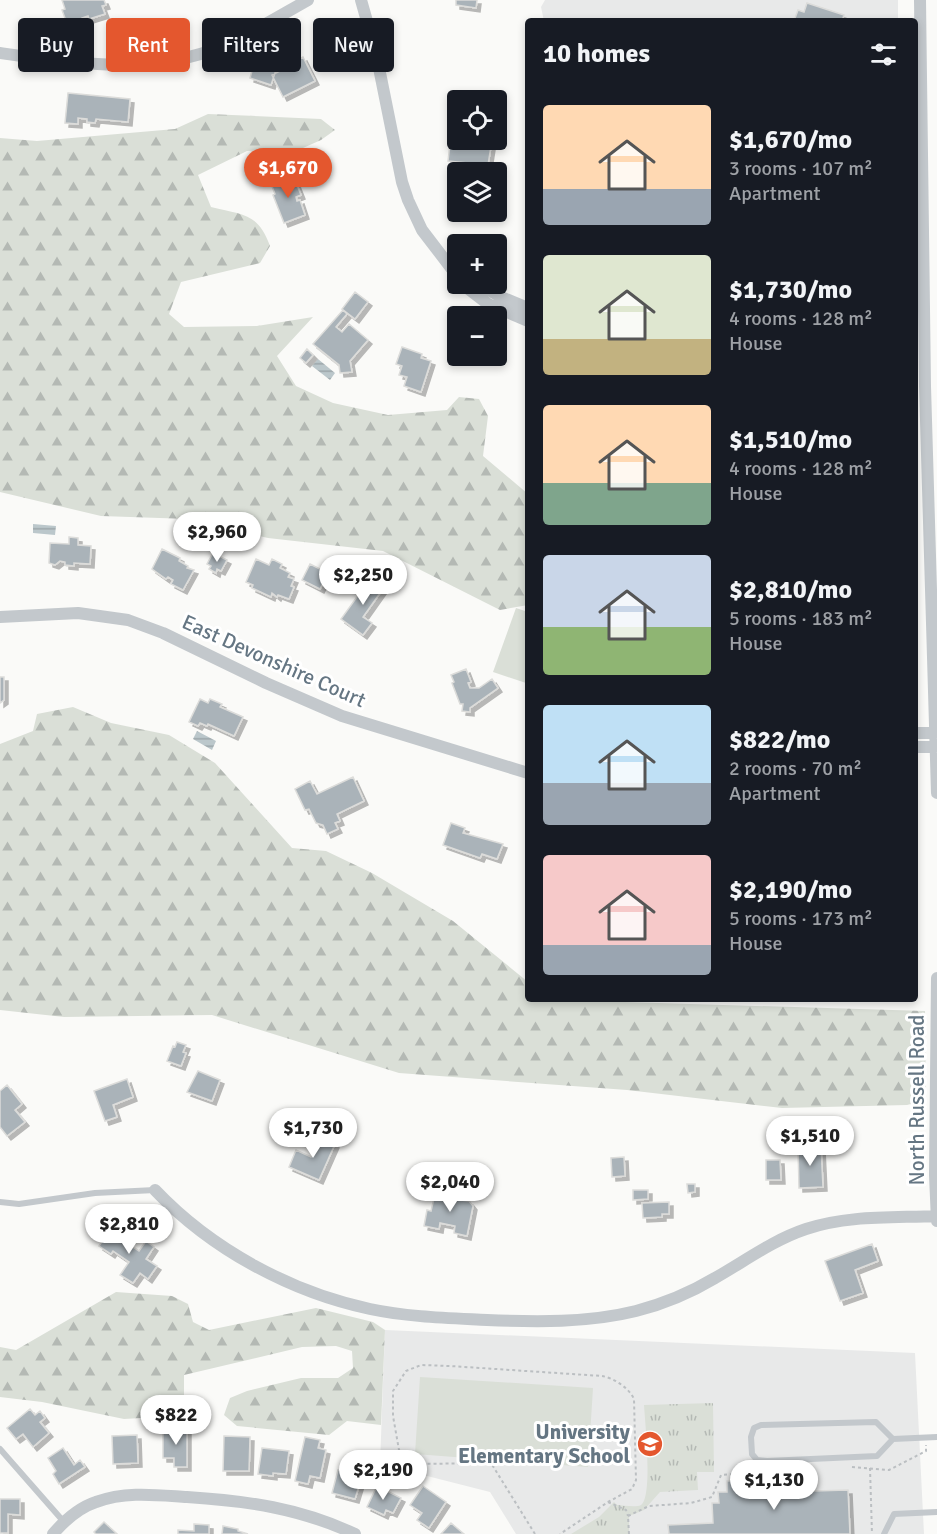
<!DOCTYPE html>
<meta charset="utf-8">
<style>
body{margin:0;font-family:Signika,sans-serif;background:#20242c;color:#f1f3f6;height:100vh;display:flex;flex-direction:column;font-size:22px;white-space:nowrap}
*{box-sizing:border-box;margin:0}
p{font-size:20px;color:#9ea1a6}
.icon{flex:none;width:33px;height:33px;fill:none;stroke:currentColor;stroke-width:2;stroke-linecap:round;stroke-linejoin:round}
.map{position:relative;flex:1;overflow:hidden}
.sheet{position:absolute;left:525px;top:18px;width:393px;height:984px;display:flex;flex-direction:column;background:#171b24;border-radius:6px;box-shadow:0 3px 9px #0003}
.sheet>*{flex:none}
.guide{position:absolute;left:18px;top:18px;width:417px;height:54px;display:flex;gap:12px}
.tools{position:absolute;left:447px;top:90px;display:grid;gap:12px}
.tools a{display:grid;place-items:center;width:60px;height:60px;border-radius:6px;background:#171b24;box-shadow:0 3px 9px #0003;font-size:30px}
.price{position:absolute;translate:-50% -51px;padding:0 14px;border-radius:21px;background:#fff;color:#222;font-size:20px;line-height:39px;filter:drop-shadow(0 2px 3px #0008)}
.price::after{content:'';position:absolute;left:50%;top:36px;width:18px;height:14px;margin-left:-9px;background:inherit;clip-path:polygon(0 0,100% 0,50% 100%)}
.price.active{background:#e4572e;color:#fff}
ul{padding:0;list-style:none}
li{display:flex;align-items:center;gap:18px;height:150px;padding:0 18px}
li span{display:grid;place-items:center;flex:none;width:168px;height:120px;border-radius:6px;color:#555}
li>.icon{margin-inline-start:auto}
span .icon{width:72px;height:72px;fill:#fffc;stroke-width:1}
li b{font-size:26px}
h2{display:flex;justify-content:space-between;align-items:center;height:72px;padding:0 18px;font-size:26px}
.chip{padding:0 21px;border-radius:6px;background:#171b24;box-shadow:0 3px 9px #0003;font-size:21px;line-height:54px}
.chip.active{background:#e4572e;color:#fff}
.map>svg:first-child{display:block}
.built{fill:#e8e9e9}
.grass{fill:url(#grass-tufts)}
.forest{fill:url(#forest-firs)}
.garden{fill:#dadfd7}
.water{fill:url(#water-rules)}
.building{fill:#aab3b9;stroke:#dcdcda;stroke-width:1.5;filter:url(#shadow)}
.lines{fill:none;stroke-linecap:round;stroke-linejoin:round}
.path{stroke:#bbbfc2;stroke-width:2;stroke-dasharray:3 3;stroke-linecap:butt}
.service{stroke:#c3c8cc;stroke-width:6}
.minor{stroke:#c3c8cc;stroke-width:12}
.labels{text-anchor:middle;stroke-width:6;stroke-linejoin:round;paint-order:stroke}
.street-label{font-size:21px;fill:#657683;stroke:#fff}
.poi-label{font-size:21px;font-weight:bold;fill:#657683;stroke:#fff;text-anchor:end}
</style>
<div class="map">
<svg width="937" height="1534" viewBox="0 0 937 1534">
<defs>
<pattern id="grass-tufts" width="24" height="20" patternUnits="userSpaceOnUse" patternTransform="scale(1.5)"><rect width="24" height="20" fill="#dadfd7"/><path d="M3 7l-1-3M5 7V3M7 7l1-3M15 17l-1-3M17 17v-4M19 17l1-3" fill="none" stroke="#b4b9b4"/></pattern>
<pattern id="forest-firs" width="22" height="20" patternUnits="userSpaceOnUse" patternTransform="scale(1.5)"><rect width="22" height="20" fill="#dadfd7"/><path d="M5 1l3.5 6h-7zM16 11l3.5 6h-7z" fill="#b4b9b4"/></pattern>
<pattern id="water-rules" width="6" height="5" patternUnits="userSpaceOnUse" patternTransform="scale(1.5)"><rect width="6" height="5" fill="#bbc7cb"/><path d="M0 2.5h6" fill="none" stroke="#9ca6aa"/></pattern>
<filter id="shadow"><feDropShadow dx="4" dy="4" stdDeviation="0" flood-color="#0004"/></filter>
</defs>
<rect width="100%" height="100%" fill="#fafaf8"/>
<path class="built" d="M 545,0 L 898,0 L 898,21 L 544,21 L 541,7 Z
M 385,1330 L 915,1353 L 924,1534 L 516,1534 L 490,1492 L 380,1464 Z"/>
<path class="grass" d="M 713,1403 L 714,1472 L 697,1472 L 698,1490 L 660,1492 L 644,1510 L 629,1516 L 629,1534 L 571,1534 L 599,1517 L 614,1502 L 617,1505 C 623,1505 635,1508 641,1505 C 653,1497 645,1421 644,1405 Z"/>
<path class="forest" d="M 208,114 L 321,119 L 335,130 L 321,140 L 303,148 L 247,151 L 198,175 L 211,207 C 242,215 258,212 270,246 L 260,263 L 181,282 L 169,314 L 184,327 L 257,326 L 313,317 L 277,356 L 296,386 L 333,403 L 388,415 L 447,410 L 459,397 L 479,399 L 488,416 L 483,456 L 528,494 L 528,605 L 500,610 L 383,551 L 268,538 L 189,519 L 101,516 L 0,492 L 0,138 L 37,141 L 175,129 Z
M 73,707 L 111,723 L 169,735 L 215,763 L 292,848 L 326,851 L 372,873 L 453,921 L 528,982 L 528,999 L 925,1011 L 926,1100 L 907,1105 L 782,1108 L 627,1090 L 399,1073 L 212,1015 L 64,1017 L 0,1010 L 0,744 L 33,731 L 37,714 Z
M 116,1292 L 172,1296 L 188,1304 L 193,1322 L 209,1330 L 316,1308 L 373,1322 L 385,1330 L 381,1425 L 347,1421 L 329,1435 L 237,1426 L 224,1415 L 230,1398 L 247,1391 L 301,1378 L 338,1378 L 353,1368 L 352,1351 L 336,1346 L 302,1347 L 184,1375 L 184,1399 L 175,1416 L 124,1419 L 42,1402 L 0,1397 L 0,1347 L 16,1350 Z"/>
<path class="garden" d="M 516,608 L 528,612 L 528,678 L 526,683 L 493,672 Z
M 420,1377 L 593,1388 L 588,1467 L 415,1454 Z"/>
<path class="water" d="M 318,359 L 335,373 L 330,380 L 312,366 Z
M 33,524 L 56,526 L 55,535 L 33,533 Z
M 197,731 L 216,741 L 212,750 L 193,739 Z"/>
<path class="building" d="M 62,0 L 104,0 L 106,5 L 102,6 L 105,14 L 89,19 L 88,16 L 82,18 L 84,24 L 69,29 L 62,10 L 65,9 Z
M 456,0 L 477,0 L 476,8 L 456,5 Z
M 807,3 L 844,15 L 842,21 L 794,21 L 798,10 L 804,12 Z
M 303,57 L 315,81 L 283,97 L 272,75 L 294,64 L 293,62 Z
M 254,64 L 276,70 L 271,85 L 250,78 Z
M 68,93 L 130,99 L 128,122 L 96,119 L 95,123 L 87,122 L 87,119 L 78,118 L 78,124 L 65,123 Z
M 456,115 L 458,115 L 458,140 L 485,140 L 485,145 L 491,146 L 488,165 L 448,161 L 450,144 L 455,145 L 457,126 L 455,126 Z
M 293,175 L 301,195 L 296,197 L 297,201 L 300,200 L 305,215 L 284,223 L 273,195 L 275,194 L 271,184 Z
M 355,292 L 368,302 L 355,319 L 342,309 Z
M 343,310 L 347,314 L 336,327 L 342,332 L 349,324 L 368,340 L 350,361 L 352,372 L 340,373 L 339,365 L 313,344 Z
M 402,347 L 422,354 L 421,358 L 431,361 L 421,392 L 404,386 L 407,377 L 399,375 L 402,366 L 396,364 Z
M 307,349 L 313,355 L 306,363 L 300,358 Z
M 69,537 L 78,538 L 78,545 L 91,546 L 90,564 L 74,563 L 74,566 L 65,565 L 65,562 L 60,561 L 55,565 L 49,563 L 50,543 L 69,544 Z
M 162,549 L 180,558 L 179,561 L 188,566 L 187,568 L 194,570 L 183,590 L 171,584 L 173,580 L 168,577 L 166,579 L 152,569 Z
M 213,553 L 227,560 L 221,571 L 217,569 L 216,573 L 209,569 L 211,566 L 207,564 Z
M 256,559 L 269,565 L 272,559 L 282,564 L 280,568 L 290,573 L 288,577 L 294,579 L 291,586 L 294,587 L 289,599 L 278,595 L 277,597 L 272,593 L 271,597 L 252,588 L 253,585 L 246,582 Z
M 310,564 L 328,573 L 320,589 L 302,580 Z
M 372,576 L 385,586 L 363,617 L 372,623 L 363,635 L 341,619 Z
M 466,669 L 471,682 L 468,683 L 470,688 L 479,688 L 492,679 L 498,688 L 470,708 L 470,712 L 462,711 L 463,704 L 460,704 L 452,683 L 454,682 L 451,675 Z
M 0,677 L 4,677 L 4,700 L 0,703 Z
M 200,699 L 208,703 L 210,699 L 222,704 L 220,707 L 243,717 L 234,736 L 208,724 L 207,726 L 200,723 L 198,726 L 189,722 Z
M 353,777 L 364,801 L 337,814 L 340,821 L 335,823 L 338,829 L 327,834 L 323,825 L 316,823 L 309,809 L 305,810 L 295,789 L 310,781 L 317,794 Z
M 451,823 L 465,828 L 463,833 L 503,844 L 497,859 L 482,854 L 480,858 L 443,845 Z
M 177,1042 L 186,1045 L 183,1052 L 186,1053 L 181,1066 L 167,1061 L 173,1046 L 175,1047 Z
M 198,1071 L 220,1080 L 212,1101 L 187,1092 Z
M 127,1079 L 133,1097 L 113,1105 L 117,1117 L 105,1121 L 94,1091 Z
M 7,1085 L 22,1104 L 15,1110 L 25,1122 L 7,1136 L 0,1127 L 0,1091 Z
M 319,1137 L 335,1144 L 319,1180 L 289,1167 L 296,1150 L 311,1157 Z
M 821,1146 L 823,1187 L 799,1188 L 798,1147 Z
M 624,1157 L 625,1176 L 612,1177 L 611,1158 Z
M 766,1160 L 780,1160 L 781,1180 L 766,1180 Z
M 687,1184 L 695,1184 L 695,1192 L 688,1193 Z
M 439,1189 L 450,1191 L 453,1199 L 469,1201 L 473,1206 L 467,1236 L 454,1233 L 455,1226 L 440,1223 L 439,1229 L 424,1226 L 427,1210 L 431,1211 L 435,1194 Z
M 633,1190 L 648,1190 L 648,1199 L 633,1200 Z
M 669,1202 L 669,1214 L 662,1214 L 662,1217 L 643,1218 L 642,1203 Z
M 113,1225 L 127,1235 L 125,1242 L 139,1251 L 146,1241 L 154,1247 L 146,1259 L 157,1266 L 148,1279 L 140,1273 L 133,1283 L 120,1275 L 129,1262 L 113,1251 L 111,1254 L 99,1246 Z
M 872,1244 L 878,1261 L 855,1270 L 863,1293 L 840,1301 L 825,1261 Z
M 30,1409 L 35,1415 L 40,1411 L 45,1418 L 40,1422 L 49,1433 L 33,1447 L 23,1434 L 16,1439 L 7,1428 Z
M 163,1429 L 187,1429 L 187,1467 L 174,1467 L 174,1458 L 163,1458 Z
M 137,1435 L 138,1463 L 113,1464 L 112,1436 Z
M 224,1436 L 250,1437 L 249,1471 L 223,1471 Z
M 305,1437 L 320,1440 L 318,1448 L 326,1450 L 320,1478 L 310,1476 L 308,1484 L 295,1481 Z
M 63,1448 L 74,1465 L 80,1460 L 85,1467 L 59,1484 L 53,1474 L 56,1471 L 48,1458 Z
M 262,1448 L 289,1451 L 286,1474 L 273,1473 L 273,1476 L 258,1474 Z
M 338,1470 L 362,1476 L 355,1499 L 332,1493 Z
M 780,1479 L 779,1492 L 848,1490 L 850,1534 L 669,1534 L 668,1525 L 713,1523 L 712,1503 L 719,1503 L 718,1492 L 727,1492 L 727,1481 Z
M 377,1486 L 401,1498 L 393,1513 L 386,1510 L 384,1515 L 367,1507 Z
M 423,1486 L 446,1502 L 429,1528 L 417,1520 L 422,1513 L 410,1505 Z
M 0,1499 L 20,1499 L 20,1515 L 8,1514 L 8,1533 L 0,1533 Z
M 104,1522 L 117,1534 L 96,1534 L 94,1532 Z
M 451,1523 L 464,1534 L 441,1534 Z
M 194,1524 L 209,1525 L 209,1534 L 178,1534 L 178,1530 L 194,1531 Z
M 223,1526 L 238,1529 L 238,1531 L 248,1534 L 222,1534 Z"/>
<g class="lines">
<path class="path" d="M 852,1467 L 889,1470 L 926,1451 L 926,1445
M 870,1468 L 872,1534
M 608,1502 L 626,1510 L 628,1516
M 535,1534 L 491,1463 L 414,1464 L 399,1450 L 393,1416 L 393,1391 L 406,1371 L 421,1365 L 450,1366 L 602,1376 C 614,1378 629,1388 634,1399 L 636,1480 L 632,1489 L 608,1502 L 560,1534
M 629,1534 L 628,1516 L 649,1506 L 691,1503 L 712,1497 L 721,1475 L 813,1469"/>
<path class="service" d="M 0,1202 L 19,1204 L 95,1193 L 155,1190
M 893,1439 L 876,1422 L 761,1425 L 754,1428 L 751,1437 L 752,1454 L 757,1460 L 767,1461 L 877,1456 L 893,1439 L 937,1437
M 0,1449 L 64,1522
M 884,1534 L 894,1514 L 937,1512"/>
<path class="minor" d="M 361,0 L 376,53 L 402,182 L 408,200 L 422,230 L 458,277
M 920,0 L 925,386 L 937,793
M 0,53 C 69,63 142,74 210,51 C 244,38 276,18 308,0
M 462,284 L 488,304 L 528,321
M 479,284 L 501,297 L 528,308
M 0,617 L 78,613 L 128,620 L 163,633 L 266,683 L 342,716 L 528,773
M 915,733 L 934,733
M 915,747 L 935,747
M 155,1190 C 211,1249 290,1292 370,1309 C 408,1317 448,1318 487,1320 C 535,1322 588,1323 636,1311 C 663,1304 690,1293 715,1278 C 745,1261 773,1240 806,1229 C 848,1215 893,1218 937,1216
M 937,1221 L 935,1175 L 937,978
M 53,1534 C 65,1520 78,1508 96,1502 C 126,1491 156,1495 187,1497 C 248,1501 299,1508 355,1534"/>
</g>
<defs>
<g id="school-disc" transform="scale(1.35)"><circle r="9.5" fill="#e4572e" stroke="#fff"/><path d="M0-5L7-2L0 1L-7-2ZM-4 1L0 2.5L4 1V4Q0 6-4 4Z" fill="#fff"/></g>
</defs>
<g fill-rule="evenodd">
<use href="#school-disc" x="650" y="1444"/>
</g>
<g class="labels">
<g class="street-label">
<text transform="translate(274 661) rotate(24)" y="7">East Devonshire Court</text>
<text transform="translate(917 1100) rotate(-90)" y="7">North Russell Road</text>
</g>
<g class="poi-label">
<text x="630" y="1439">University<tspan x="630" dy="24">Elementary School</tspan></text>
</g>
</g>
</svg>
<div class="tools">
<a><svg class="icon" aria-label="locate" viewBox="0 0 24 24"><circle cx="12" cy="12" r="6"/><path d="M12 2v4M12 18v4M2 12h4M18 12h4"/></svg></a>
<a><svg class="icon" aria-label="layers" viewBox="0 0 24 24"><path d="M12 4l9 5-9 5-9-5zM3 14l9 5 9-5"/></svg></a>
<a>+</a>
<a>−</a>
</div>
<b class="price active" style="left:288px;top:199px">$1,670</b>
<b class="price" style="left:217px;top:563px">$2,960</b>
<b class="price" style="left:363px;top:606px">$2,250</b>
<b class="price" style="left:313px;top:1159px">$1,730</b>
<b class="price" style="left:810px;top:1167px">$1,510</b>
<b class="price" style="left:450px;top:1213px">$2,040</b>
<b class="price" style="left:129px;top:1255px">$2,810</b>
<b class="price" style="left:176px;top:1446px">$822</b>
<b class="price" style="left:383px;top:1501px">$2,190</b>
<b class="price" style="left:774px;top:1511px">$1,130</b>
<div class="guide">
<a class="chip">Buy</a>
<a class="chip active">Rent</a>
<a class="chip">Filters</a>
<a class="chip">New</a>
</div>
<section class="sheet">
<h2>10 homes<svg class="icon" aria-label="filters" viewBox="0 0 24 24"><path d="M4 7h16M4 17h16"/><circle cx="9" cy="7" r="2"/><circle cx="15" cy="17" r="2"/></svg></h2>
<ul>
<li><span style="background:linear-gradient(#ffd9b3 70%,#9aa5b1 0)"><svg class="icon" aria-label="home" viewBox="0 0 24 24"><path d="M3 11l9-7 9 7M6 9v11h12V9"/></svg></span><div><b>$1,670/mo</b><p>3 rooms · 107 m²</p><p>Apartment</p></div></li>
<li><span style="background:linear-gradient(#dfe7d0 70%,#c2b280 0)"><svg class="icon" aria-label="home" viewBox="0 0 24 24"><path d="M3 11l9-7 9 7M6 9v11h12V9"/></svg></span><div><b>$1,730/mo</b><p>4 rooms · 128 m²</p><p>House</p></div></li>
<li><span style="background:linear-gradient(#ffd9b3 65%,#7fa58c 0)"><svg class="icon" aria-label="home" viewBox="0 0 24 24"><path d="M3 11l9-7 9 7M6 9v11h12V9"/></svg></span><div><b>$1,510/mo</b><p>4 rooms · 128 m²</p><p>House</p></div></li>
<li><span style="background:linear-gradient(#c9d6e8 60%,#8fb573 0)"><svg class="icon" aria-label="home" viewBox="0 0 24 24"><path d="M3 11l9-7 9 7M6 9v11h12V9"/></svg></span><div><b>$2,810/mo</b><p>5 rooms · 183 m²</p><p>House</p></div></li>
<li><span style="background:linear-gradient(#bfe0f5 65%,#9aa5b1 0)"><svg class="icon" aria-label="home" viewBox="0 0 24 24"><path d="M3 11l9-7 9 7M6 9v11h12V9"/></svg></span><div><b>$822/mo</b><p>2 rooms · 70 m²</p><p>Apartment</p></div></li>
<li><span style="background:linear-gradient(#f6c9c9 75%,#9aa5b1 0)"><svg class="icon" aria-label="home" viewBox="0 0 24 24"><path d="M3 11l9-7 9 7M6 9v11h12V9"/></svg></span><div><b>$2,190/mo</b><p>5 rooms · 173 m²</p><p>House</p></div></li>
</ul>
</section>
</div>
